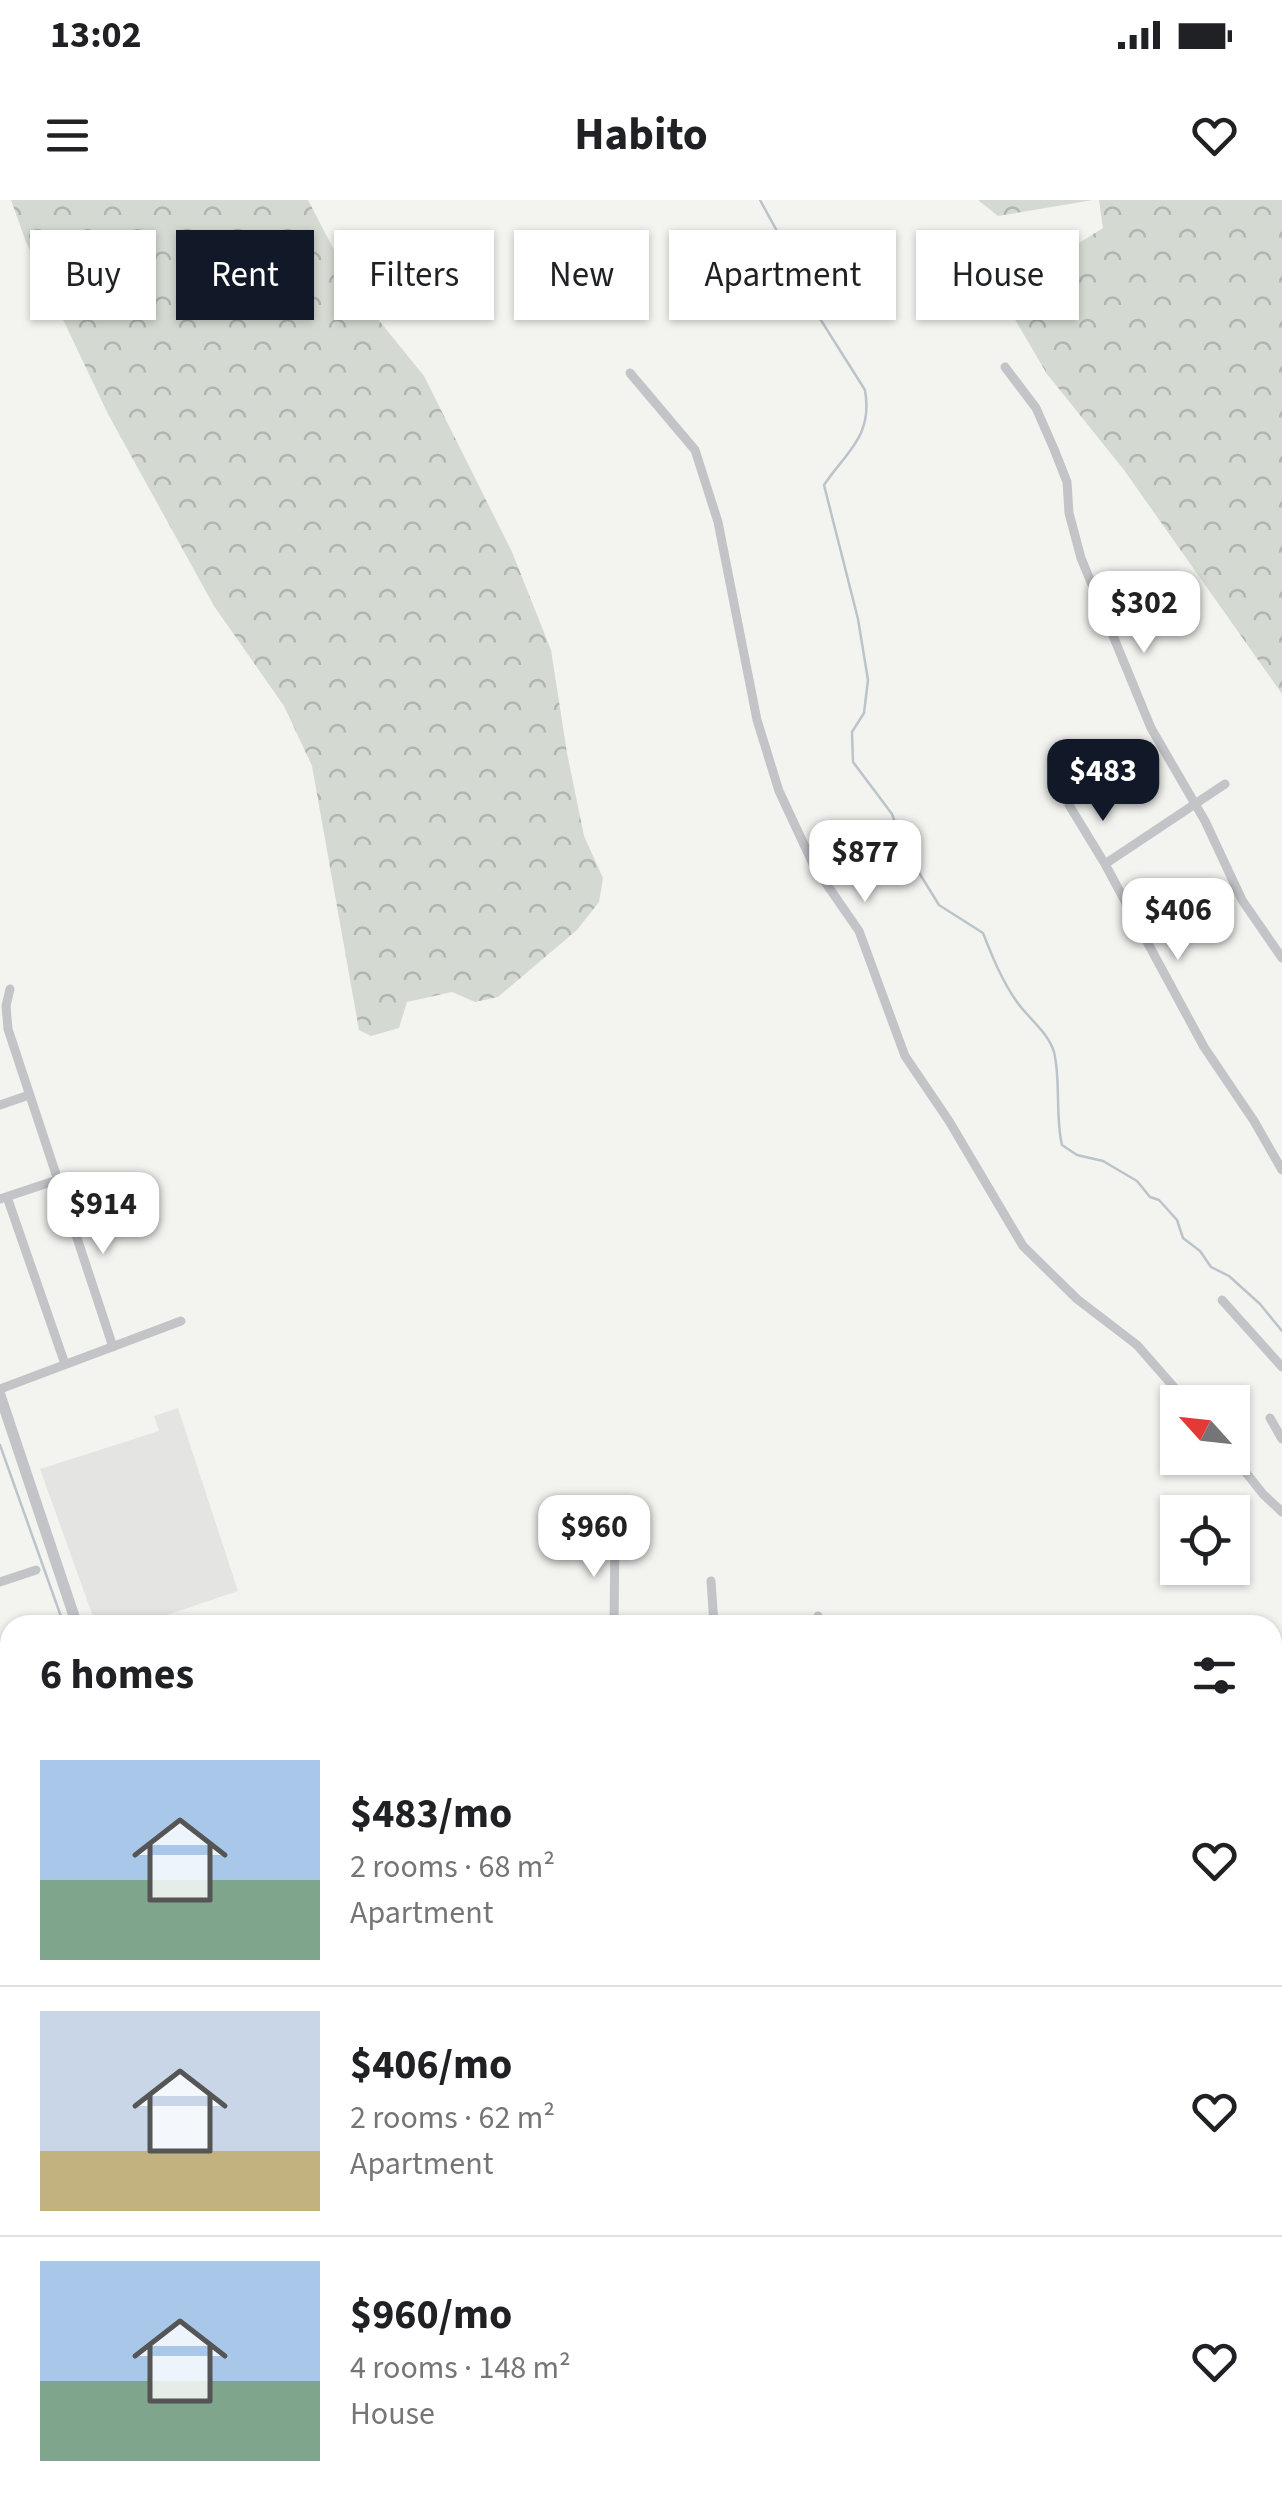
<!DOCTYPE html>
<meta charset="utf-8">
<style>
body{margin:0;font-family:"Source Sans 3",sans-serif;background:#f6f6f6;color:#202124;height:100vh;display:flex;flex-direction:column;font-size:38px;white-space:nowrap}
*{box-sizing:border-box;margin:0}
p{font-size:32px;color:#757577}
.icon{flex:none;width:55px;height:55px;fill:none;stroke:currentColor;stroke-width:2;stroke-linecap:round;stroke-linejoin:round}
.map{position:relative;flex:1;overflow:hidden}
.details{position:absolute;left:0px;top:1415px;width:1282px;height:890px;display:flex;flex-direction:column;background:#fff;border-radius:30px 30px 0 0;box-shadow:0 2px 8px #0004}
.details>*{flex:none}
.banner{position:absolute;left:30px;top:30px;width:1222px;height:90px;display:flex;gap:20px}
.needle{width:65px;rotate:297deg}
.tools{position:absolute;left:1160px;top:1185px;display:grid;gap:20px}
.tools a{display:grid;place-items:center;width:90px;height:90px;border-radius:0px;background:#fff;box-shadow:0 2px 8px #0004;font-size:50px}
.price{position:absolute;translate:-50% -85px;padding:0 22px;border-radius:20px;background:#fff;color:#222;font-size:32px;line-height:65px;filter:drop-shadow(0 2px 5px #0008)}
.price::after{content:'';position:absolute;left:50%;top:60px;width:30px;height:22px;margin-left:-15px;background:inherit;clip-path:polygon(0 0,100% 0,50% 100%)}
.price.active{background:#111827;color:#fff}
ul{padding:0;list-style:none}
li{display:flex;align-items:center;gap:30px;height:250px;padding:0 40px}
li+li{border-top:2px solid #e0e0e0}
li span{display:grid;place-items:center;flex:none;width:280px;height:200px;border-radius:0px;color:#555}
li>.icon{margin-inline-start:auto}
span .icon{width:120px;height:120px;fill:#fffc;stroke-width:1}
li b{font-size:42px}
h2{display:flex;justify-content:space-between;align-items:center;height:120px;padding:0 40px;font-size:42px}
.tag{padding:0 35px;border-radius:0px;background:#fff;box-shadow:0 2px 8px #0004;font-size:35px;line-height:90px}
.tag.active{background:#111827;color:#fff}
.status{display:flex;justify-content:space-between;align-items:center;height:70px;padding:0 50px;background:#fff;direction:ltr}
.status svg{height:28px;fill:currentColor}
header{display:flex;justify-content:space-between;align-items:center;height:130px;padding:0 40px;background:#fff;font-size:45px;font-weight:700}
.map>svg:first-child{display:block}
.built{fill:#e4e5e3}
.forest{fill:url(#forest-crowns)}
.pitch{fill:#d4dad1}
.water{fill:url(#water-ripples)}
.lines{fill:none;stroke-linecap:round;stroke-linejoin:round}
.stream{stroke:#bbc4ca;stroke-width:2.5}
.minor{stroke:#c2c4c8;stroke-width:9}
.tertiary{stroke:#c2c4c8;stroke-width:11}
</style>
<div class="status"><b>13:02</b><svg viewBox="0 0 49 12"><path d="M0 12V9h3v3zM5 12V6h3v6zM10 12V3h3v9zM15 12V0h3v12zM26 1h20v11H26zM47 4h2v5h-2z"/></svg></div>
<header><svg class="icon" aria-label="menu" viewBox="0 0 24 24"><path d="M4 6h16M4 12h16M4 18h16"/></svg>Habito<svg class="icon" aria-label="heart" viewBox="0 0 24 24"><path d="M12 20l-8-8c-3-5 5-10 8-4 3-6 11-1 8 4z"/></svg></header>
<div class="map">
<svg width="1282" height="2305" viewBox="0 0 1282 2305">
<defs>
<pattern id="forest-crowns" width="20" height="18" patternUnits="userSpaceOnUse" patternTransform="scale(2.5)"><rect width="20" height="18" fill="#d4dad1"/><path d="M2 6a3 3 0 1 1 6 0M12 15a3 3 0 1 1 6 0" fill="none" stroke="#b0b5af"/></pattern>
<pattern id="water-ripples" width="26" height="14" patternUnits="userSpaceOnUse" patternTransform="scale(2.5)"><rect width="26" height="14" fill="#bbc4ca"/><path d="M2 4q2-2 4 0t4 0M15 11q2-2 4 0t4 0" fill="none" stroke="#9ca4a9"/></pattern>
</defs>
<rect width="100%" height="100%" fill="#f3f4f0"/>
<path class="built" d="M 178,1208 L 238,1391 L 164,1416 L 125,1425 L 96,1425 L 40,1269 L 159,1231 L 154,1216 Z
M 1282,1610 L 1282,1775 L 1273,1777 L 1272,1613 Z"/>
<path class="forest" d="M 11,0 L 308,0 L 356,92 L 424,176 L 512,352 L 551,450 L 567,553 L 584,636 L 603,678 L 599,702 L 577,730 L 498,797 L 475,802 L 452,792 L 407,802 L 399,828 L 371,836 L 359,830 L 312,566 L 284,506 L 214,406 L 108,214 L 26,42 Z
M 978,0 L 1093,0 L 998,16 Z
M 1099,0 L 1282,0 L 1282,494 L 1124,270 L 1047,174 L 1007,106 L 1016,82 L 1103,28 Z"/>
<path class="pitch" d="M 1282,1717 L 1282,1772 L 1273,1774 L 1273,1719 Z"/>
<path class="water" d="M 0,2276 L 10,2279 L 10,2295 L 540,2295 L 30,2305 L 0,2296 Z"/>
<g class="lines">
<path class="stream" d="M 760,0 L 807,86 L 812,106 L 865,190 C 873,236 847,251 824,285 L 858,419 L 868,480 L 864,513 L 852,532 L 853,562 L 892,614 L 905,650 L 939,705 L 983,733 C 992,756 1002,781 1017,802 C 1029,819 1048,832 1054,852 C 1061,880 1055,916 1062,945 L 1077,955 L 1103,961 L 1137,981 L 1150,997 L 1159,1000 L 1177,1020 L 1183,1038 L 1200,1051 L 1211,1067 L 1229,1076 L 1260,1104 L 1282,1131
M 0,1245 L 64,1425"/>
<path class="minor" d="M 1005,167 L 1036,208 L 1054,249 L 1067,282 L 1069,313 L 1081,358 L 1151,528 L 1205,621 L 1242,700 L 1282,758
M 630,173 L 695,250 L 718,322 L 757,520 L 779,591 L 814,666 L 859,731 L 905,856 L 949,921 L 1023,1046 L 1077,1099 L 1137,1145 L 1187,1202
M 1225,584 L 1105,664 L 1204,847 L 1254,921 L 1282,970
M 1069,605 L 1105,664
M 10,789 L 6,806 L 8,829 L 113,1147
M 0,905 L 29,895
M 7,997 L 65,1164
M 0,999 L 57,980
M 1222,1100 L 1282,1167
M 0,1189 L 181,1121
M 1270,1218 L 1282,1239
M 1232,1255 L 1263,1294 L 1282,1312
M 711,1381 L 714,1425
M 0,1382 L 36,1370
M 614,1425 L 615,1337
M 817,1425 L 818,1416
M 0,1461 L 10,1491
M 0,1566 L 10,1563
M 0,1660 L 10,1657
M 0,1759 L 10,1756
M 1272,1803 L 1282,1800
M 1272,1858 L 1282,1860
M 546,2295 L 546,2305"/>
<path class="tertiary" d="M 0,1195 L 77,1425
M 1272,1989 L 1282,1989
M 1272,2164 L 1282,2164
M 1272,2181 L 1282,2181"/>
</g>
</svg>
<div class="tools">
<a><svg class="needle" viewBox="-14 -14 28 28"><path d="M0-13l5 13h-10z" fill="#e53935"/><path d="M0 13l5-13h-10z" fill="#757577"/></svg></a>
<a><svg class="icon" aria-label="locate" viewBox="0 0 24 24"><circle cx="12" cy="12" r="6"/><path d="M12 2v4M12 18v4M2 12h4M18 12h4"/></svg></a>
</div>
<b class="price" style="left:1144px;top:456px">$302</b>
<b class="price active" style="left:1103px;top:624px">$483</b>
<b class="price" style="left:865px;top:705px">$877</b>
<b class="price" style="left:1178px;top:763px">$406</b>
<b class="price" style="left:103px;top:1057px">$914</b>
<b class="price" style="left:594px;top:1380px">$960</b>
<div class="banner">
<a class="tag">Buy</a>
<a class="tag active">Rent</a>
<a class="tag">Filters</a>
<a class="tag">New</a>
<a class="tag">Apartment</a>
<a class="tag">House</a>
</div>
<section class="details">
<h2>6 homes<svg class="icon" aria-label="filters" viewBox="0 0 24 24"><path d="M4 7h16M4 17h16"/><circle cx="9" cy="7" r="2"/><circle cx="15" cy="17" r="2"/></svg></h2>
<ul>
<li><span style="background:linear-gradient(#a9c7e8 60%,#7fa58c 0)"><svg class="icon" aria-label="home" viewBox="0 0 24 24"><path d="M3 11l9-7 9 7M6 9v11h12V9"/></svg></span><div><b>$483/mo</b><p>2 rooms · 68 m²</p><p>Apartment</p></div><svg class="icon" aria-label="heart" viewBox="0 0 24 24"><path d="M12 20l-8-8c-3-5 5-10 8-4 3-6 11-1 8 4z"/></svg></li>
<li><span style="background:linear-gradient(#c9d6e8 70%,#c2b280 0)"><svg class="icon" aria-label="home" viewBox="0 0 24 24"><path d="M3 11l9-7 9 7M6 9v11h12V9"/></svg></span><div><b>$406/mo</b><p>2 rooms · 62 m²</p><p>Apartment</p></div><svg class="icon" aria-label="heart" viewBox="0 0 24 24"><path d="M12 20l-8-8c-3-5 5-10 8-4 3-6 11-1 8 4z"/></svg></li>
<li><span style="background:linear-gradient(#a9c7e8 60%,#7fa58c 0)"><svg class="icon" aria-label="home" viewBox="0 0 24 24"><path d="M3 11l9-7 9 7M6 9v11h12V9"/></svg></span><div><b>$960/mo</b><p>4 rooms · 148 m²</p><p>House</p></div><svg class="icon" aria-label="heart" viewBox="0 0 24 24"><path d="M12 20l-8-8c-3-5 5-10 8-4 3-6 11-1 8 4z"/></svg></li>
</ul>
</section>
</div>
